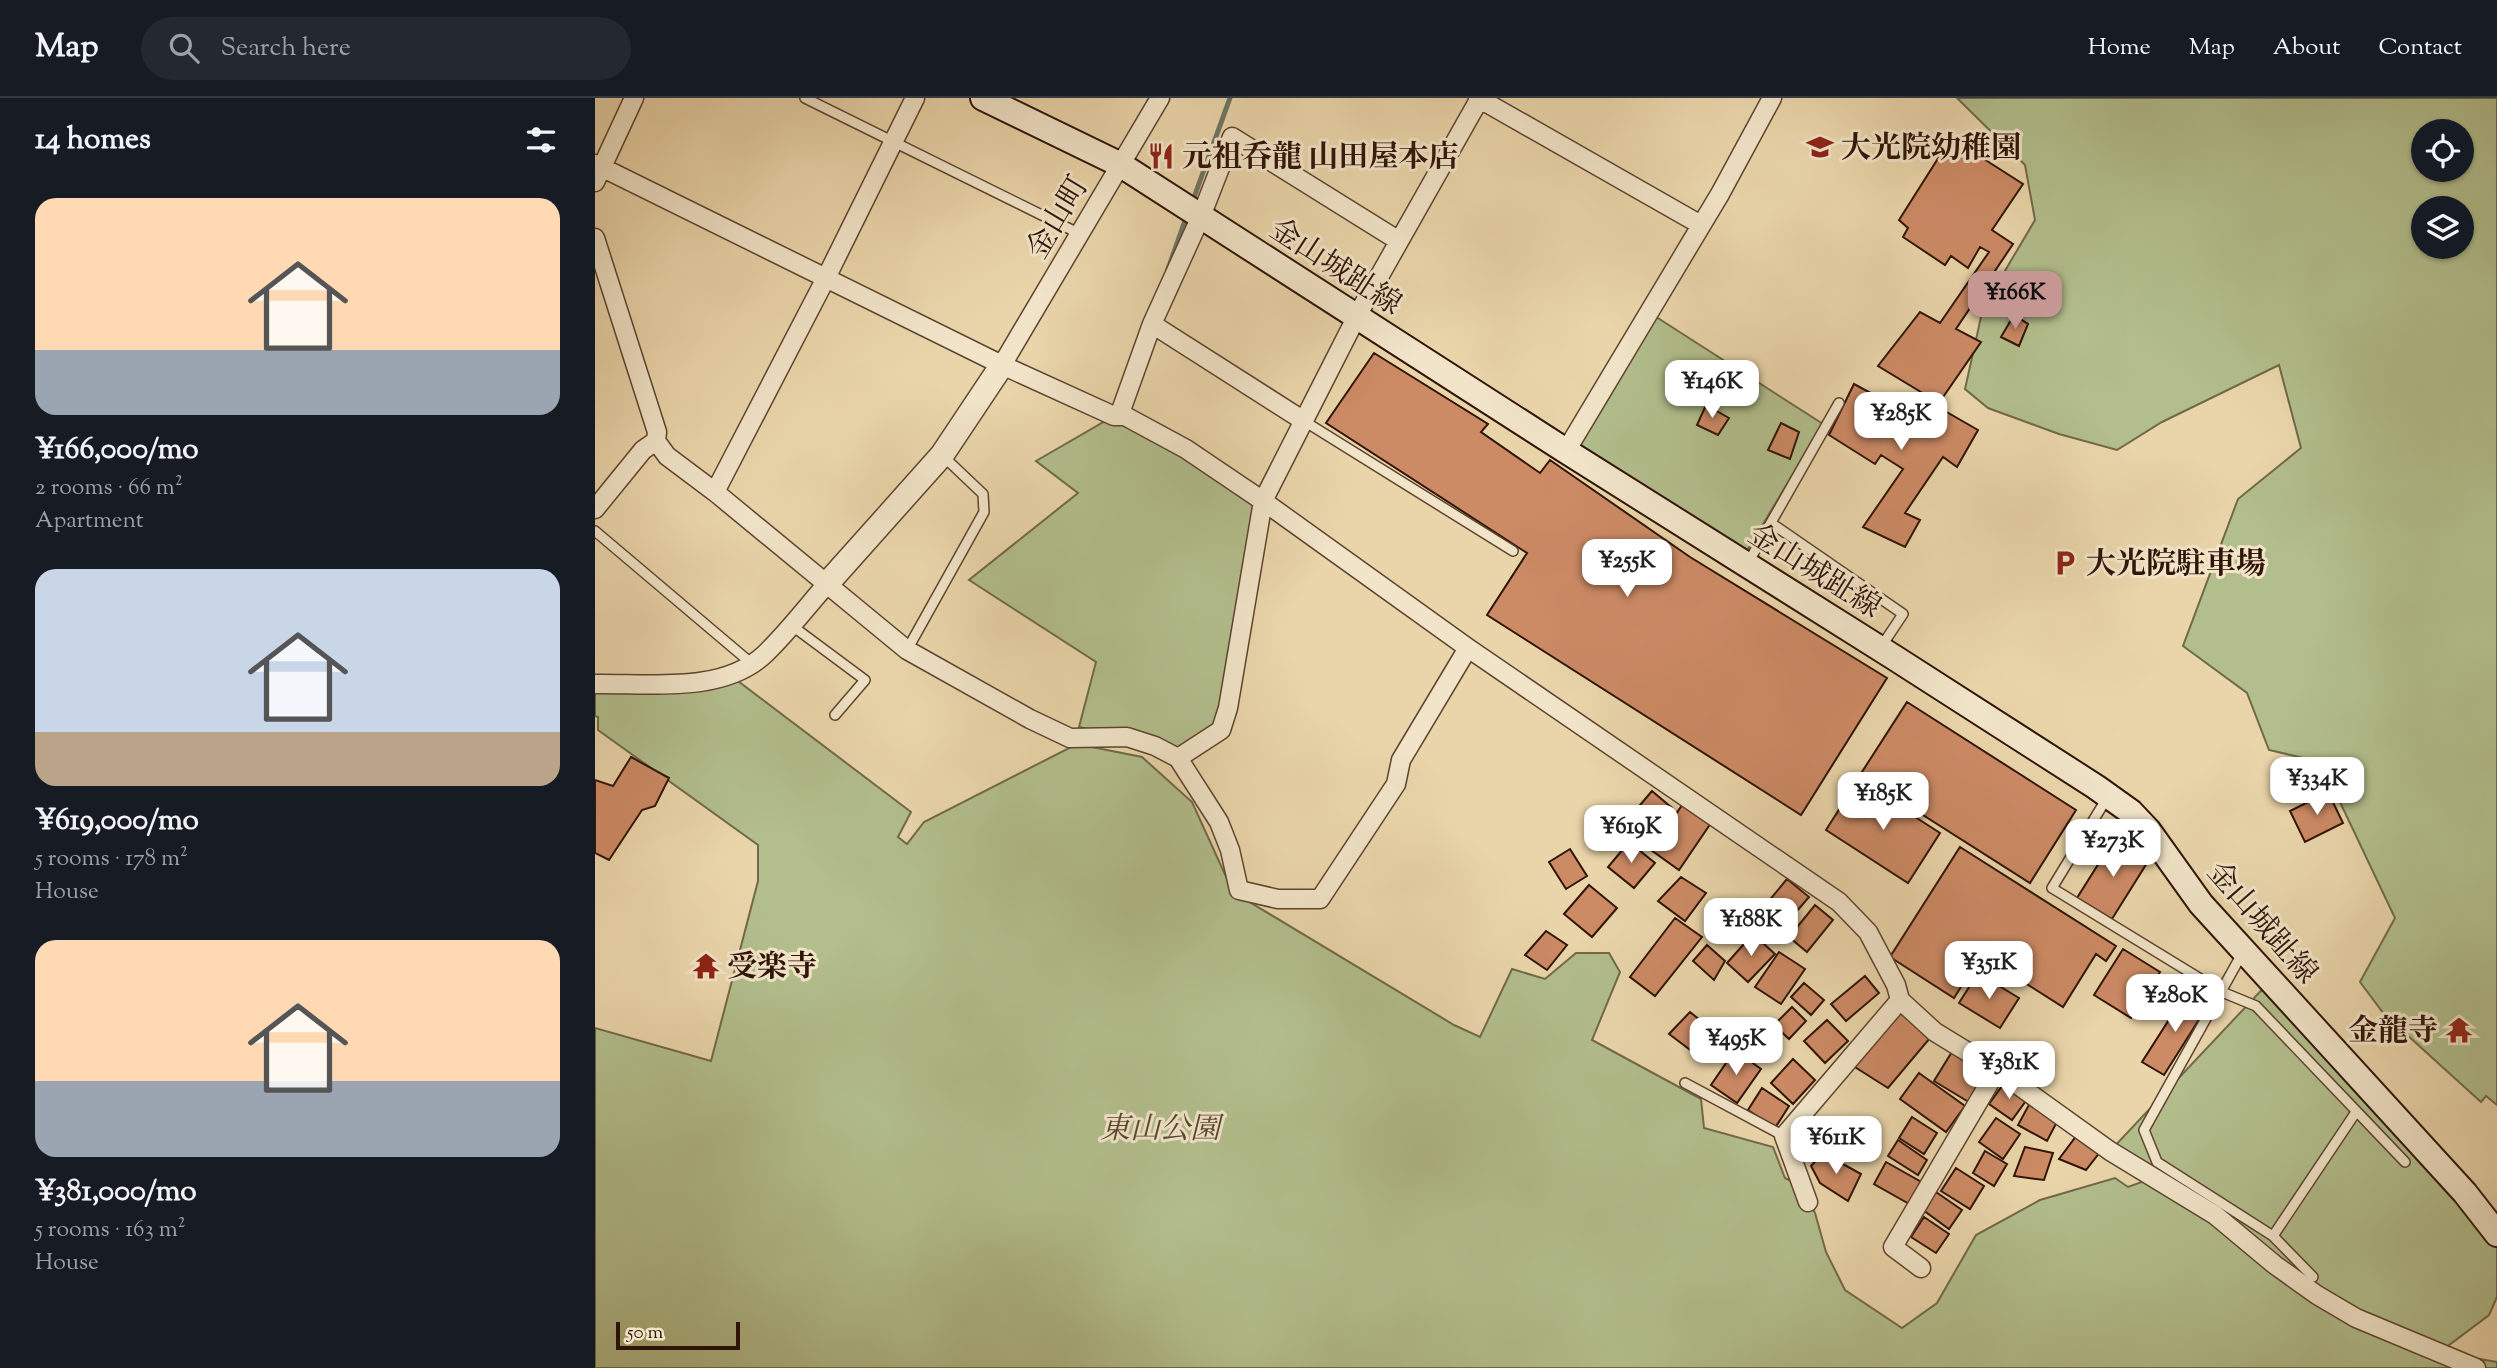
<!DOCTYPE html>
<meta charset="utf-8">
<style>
body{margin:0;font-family:"Sorts Mill Goudy","Noto Serif JP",serif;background:#242831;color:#f1f3f6;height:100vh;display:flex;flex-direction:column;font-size:26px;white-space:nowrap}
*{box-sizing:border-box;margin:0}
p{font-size:23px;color:#9ea1a6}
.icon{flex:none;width:38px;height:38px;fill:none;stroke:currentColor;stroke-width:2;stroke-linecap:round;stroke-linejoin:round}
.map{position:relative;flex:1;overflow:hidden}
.details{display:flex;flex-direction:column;background:#171b24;width:595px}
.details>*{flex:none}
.tools{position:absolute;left:1816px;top:21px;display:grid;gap:14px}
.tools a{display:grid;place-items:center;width:63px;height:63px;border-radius:50%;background:#171b24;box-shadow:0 2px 5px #0004;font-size:35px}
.scale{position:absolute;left:21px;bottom:18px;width:124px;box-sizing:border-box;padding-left:7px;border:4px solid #301408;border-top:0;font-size:19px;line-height:24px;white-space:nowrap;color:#301408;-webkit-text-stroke:5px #f1e4c8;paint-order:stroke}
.price{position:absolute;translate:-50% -60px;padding:0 16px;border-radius:14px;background:#fff;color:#222;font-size:23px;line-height:46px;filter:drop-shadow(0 2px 4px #0008)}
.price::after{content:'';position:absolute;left:50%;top:42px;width:21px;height:16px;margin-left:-10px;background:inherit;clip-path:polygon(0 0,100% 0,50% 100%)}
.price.current{background:#c59692;color:#111}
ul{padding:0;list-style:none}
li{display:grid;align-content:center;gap:14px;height:371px;padding:0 35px}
li span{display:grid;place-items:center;height:217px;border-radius:21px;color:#555}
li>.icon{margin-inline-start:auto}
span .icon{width:126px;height:126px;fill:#fffc;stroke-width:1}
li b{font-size:30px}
h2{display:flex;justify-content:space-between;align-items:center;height:84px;padding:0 35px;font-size:30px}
header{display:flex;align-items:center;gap:42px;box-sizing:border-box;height:98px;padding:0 35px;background:#171b24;border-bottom:2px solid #363941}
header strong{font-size:33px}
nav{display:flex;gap:38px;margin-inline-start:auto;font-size:24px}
.search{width:490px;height:63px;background:#242831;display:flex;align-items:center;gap:18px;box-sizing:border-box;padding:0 24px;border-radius:38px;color:#9ea1a6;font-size:26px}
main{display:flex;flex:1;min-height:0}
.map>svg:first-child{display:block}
.green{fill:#b2be8c;stroke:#71694a;stroke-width:2;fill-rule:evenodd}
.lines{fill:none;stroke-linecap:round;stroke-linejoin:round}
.stream{stroke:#6e7767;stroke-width:5}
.building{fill:#cc8a65;stroke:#301408;stroke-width:2}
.service-casing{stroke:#5e4430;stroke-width:12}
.minor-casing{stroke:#5e4430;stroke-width:21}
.tertiary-casing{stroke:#5e4430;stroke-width:26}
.secondary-casing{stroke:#301408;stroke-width:28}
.service{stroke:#f1e4c8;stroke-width:9}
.minor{stroke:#f1e4c8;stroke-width:18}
.tertiary{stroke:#f1e4c8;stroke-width:23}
.secondary{stroke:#f1e4c8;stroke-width:24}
.labels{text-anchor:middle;stroke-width:6;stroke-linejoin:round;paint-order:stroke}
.poi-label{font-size:30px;font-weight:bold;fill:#301408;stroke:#f1e4c8;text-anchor:start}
.street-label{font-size:30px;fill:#301408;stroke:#f1e4c8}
.park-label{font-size:30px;font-style:italic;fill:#574730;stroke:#f1e4c8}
</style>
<header>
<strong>Map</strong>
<div class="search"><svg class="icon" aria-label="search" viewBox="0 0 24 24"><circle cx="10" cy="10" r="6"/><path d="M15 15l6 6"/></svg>Search here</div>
<nav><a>Home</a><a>Map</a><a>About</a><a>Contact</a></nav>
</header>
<main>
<section class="details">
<h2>14 homes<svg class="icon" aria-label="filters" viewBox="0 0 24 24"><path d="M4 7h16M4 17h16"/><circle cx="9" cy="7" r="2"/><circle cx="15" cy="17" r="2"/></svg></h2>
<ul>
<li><span style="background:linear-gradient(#ffd9b3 70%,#9aa5b1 0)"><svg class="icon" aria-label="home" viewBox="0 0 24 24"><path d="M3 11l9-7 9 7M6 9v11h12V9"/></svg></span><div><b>¥166,000/mo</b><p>2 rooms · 66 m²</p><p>Apartment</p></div></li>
<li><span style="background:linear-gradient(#c9d6e8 75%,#b9a48a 0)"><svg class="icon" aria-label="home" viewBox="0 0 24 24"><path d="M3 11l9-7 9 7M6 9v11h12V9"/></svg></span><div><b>¥619,000/mo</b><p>5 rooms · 178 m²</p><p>House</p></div></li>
<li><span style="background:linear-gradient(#ffd9b3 65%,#9aa5b1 0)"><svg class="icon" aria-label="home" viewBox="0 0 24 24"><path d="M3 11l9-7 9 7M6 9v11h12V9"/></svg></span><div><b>¥381,000/mo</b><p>5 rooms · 163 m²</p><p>House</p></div></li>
</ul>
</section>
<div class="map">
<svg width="1902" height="1270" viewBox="0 0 1902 1270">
<rect width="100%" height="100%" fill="#ead5aa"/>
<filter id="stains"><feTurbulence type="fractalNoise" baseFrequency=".00286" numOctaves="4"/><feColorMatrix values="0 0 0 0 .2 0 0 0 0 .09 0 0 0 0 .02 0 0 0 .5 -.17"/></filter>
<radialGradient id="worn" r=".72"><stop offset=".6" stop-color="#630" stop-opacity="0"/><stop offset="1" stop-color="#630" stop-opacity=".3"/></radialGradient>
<path class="green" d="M 1362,0 L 1902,0 L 1902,1007 L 1891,998 L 1886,1004 L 1789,916 L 1765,884 L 1800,820 L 1726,664 L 1674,652 L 1652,595 L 1588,548 L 1643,401 L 1706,350 L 1684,267 L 1567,324 L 1522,352 L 1464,336 L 1393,310 L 1370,291 L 1388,210 L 1440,122 L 1430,67 ZM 1829,33 L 1867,33 L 1867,72 L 1829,72 ZM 1829,110 L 1867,110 L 1867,149 L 1829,149 Z
M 1055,215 L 1228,326 L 1146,463 L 971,353 Z
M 519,318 L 668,403 L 626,632 L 583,660 L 532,639 L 484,629 L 501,564 L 374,482 L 483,395 L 441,363 Z
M 135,577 L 316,714 L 303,739 L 312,746 L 329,724 L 482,646 L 547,659 L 597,704 L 638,794 L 859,927 L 885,939 L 917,871 L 950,881 L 981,855 L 1014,855 L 1025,874 L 997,942 L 1106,1001 L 1109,1030 L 1178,1049 L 1190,1080 L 1204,1087 L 1220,1115 L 1231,1154 L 1250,1192 L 1307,1230 L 1342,1205 L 1381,1137 L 1445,1102 L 1520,1080 L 1533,1089 L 1558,1080 L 1515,1053 L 1676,882 L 1902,1136 L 1902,1199 L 1894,1217 L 1845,1254 L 1902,1264 L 1902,1270 L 0,1270 L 0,930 L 116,963 L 163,783 L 163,747 L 3,632 L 3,619 L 0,618 L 0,584 Z"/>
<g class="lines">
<path class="stream" d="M 597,105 L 635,0
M 573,171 L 592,117"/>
</g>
<path class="building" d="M 1356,40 L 1428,86 L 1397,132 L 1418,146 L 1361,231 L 1386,244 L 1344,305 L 1283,268 L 1325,214 L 1345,225 L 1394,154 L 1385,149 L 1373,170 L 1356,158 L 1350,167 L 1308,139 L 1313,130 L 1304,122 Z
M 1419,217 L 1433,226 L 1424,248 L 1406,239 Z
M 779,255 L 893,326 L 886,334 L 945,375 L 955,362 L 1095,459 L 1292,580 L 1206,717 L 892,517 L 932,455 L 731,325 Z
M 1259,286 L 1318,318 L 1329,301 L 1383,332 L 1362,369 L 1348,359 L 1310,415 L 1325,422 L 1310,449 L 1268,429 L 1308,371 L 1286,357 L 1280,366 L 1234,337 Z
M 1111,307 L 1134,320 L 1123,337 L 1102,327 Z
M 1186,325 L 1204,334 L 1195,361 L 1173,352 Z
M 1312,604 L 1481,712 L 1435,785 L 1265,677 Z
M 36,659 L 74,680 L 60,708 L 47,712 L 14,762 L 0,755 L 0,682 L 18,688 Z
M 1263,682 L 1345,735 L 1313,785 L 1231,732 Z
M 1057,693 L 1077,710 L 1061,731 L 1040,713 Z
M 1733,694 L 1748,725 L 1710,744 L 1695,713 Z
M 1090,703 L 1118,722 L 1084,772 L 1056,752 Z
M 1015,712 L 1035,732 L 1016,752 L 995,733 Z
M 1521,738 L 1538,749 L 1534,754 L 1552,765 L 1517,821 L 1482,800 Z
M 1034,744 L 1060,765 L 1039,790 L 1013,769 Z
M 1365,749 L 1521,848 L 1511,863 L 1501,856 L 1468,909 L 1386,857 L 1359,900 L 1295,859 Z
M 975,751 L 992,778 L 971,791 L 954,764 Z
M 1086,779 L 1111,795 L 1090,823 L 1063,803 Z
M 1192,781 L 1214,799 L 1189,828 L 1168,810 Z
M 994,787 L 1022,810 L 997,839 L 969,816 Z
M 1220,807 L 1238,822 L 1212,854 L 1194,839 Z
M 1167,814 L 1180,825 L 1165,842 L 1151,833 Z
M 1080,820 L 1107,839 L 1060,898 L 1035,879 Z
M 951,833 L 972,847 L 952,872 L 930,857 Z
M 1158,836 L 1180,856 L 1153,884 L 1132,865 Z
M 1112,847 L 1130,863 L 1119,882 L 1098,863 Z
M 1528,851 L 1565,874 L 1536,920 L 1499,897 Z
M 1184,854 L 1210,871 L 1186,906 L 1160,889 Z
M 1383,875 L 1424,900 L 1405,930 L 1364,905 Z
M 1270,878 L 1284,895 L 1251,923 L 1236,906 Z
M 1209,885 L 1229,902 L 1216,917 L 1196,899 Z
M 1591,895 L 1612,909 L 1569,977 L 1547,964 Z
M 1303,903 L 1340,934 L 1293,990 L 1252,964 Z
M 1197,909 L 1211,923 L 1194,941 L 1179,927 Z
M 1095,914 L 1116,931 L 1098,954 L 1074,936 Z
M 1232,922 L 1253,943 L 1230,965 L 1209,943 Z
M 1360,949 L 1398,973 L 1377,1006 L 1339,983 Z
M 1140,952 L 1166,971 L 1142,1005 L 1116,987 Z
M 1198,961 L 1220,982 L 1198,1006 L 1176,985 Z
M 1324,975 L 1370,1008 L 1351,1034 L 1305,1001 Z
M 1410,984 L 1433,1000 L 1417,1022 L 1394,1006 Z
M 1167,990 L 1194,1008 L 1180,1030 L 1153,1012 Z
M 1436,1003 L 1465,1018 L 1452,1043 L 1423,1027 Z
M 1317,1019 L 1342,1035 L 1329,1056 L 1304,1040 Z
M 1401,1020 L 1425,1036 L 1408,1061 L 1384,1044 Z
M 1482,1037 L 1509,1049 L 1491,1072 L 1464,1061 Z
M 1303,1042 L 1332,1062 L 1323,1077 L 1293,1058 Z
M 1430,1049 L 1458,1055 L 1449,1082 L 1419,1078 Z
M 1390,1053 L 1412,1066 L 1399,1088 L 1378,1075 Z
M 1228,1055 L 1266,1076 L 1253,1103 L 1225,1085 L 1216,1068 Z
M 1291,1064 L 1328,1085 L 1316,1107 L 1279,1086 Z
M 1361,1070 L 1389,1088 L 1375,1111 L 1346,1093 Z
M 1341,1094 L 1367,1112 L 1354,1131 L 1328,1112 Z
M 1329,1119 L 1354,1136 L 1341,1155 L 1316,1139 Z"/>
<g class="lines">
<g class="service-casing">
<path id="service" d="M 210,0 L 485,136
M 709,323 L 918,453
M 1176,425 L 1308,516 L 1286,549
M 0,433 L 156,565
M 1153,465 L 1244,305
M 196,527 L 270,582 L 240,617
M 312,552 L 389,414 L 388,396 L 348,358
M 1512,700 L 1457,790 L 1627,894 L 1661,908 L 1810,1064
M 1648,854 L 1549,1032 L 1562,1064 L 1678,1138 L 1718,1179
M 1090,985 L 1189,1038
M 1678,1138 L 1761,1014"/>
</g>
<g class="minor-casing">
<path id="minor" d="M 883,0 L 1106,127
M 0,66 L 407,267 L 519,318 L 530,318 L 591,351 L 668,403 L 873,550 L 1244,804 L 1273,834 L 1301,887 L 1305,902 L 1340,934 L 1402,972 L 1515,1053 L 1620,1117 L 1680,1167 L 1722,1197 L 1761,1220 L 1881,1270
M 0,84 L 39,0
M 0,140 L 62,334 L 61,343
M 407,267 L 565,0
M 524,318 L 557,226
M 709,323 L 557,226 L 607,116 L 637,39 L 804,143
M 971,353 L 1125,96 L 1177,0
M 120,394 L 231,180 L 320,0
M 0,411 L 48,352 L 61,343 L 72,358 L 120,394 L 312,552 L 435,621 L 475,640 L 532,639 L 560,648 L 583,660 L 624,724 L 635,752 L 644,792 L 683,801 L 725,801 L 801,686 L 806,662 L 873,550
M 0,586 C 54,585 128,596 170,556 C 192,535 211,510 231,487
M 583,660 L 626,632 L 633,610 L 668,403 L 763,216 L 885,0
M 1213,1104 L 1189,1038 L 1305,902
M 1326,1170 L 1298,1149 L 1402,972"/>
</g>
<g class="tertiary-casing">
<path id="tertiary" d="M 231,487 L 347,357 L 407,267"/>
</g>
<g class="secondary-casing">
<path id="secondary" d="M 388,0 L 526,67 L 971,353 L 1300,560 L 1501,689 L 1536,714 L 1553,732 L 1606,806 L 1870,1095 L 1902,1136"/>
</g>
<use href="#service" class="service"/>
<use href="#minor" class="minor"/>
<use href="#tertiary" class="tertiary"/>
<use href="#secondary" class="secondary"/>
</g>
<defs>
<g id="school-bare" transform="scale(2.1)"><path d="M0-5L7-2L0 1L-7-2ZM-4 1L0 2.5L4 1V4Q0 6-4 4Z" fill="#8f2418" stroke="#f1e4c8" stroke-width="2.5" paint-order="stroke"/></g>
<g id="restaurant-bare" transform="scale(2.1)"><path d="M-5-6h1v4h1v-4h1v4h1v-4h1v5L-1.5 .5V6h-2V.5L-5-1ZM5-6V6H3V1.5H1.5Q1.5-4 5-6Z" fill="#8f2418" stroke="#f1e4c8" stroke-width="2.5" paint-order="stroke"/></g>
<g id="parking-bare" transform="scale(2.1)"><path d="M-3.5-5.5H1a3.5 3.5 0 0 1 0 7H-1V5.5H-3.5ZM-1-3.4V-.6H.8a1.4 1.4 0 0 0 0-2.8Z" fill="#8f2418" stroke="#f1e4c8" stroke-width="2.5" paint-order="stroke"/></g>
<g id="temple-bare" transform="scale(2.1)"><path d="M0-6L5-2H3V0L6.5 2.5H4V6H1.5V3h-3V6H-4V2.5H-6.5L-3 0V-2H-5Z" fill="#8f2418" stroke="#f1e4c8" stroke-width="2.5" paint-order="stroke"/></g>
</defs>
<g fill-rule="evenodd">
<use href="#school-bare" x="1225" y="49"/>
<use href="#restaurant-bare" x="566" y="58"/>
<use href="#parking-bare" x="1470" y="465"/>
<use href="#temple-bare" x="111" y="868"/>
<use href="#temple-bare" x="1864" y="932"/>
</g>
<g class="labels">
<g class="poi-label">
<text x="1246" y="59">大光院幼稚園</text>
<text x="587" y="68">元祖呑龍 山田屋本店</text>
<text x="1491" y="475">大光院駐車場</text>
<text x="132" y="878">受楽寺</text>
<text x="1843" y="942" text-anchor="end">金龍寺</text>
</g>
<g class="street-label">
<text transform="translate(462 119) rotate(-59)" y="10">金山町</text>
<text transform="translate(741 168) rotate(33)" y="10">金山城趾線</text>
<text transform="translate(1220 472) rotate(32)" y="10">金山城趾線</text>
<text transform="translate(1668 824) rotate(49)" y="10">金山城趾線</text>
</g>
<g class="park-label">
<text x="565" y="1040">東山公園</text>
</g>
</g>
<rect width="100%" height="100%" filter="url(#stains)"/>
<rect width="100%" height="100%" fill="url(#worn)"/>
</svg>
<div class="tools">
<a><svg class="icon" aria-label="locate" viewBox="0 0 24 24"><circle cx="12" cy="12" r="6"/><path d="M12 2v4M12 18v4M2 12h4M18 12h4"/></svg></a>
<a><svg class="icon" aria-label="layers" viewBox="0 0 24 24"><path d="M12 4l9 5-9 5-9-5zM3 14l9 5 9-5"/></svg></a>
</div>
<div class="scale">50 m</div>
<b class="price current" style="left:1420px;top:233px">¥166K</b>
<b class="price" style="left:1117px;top:322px">¥146K</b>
<b class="price" style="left:1306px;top:354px">¥285K</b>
<b class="price" style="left:1032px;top:501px">¥255K</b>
<b class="price" style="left:1722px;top:719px">¥334K</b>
<b class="price" style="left:1288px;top:734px">¥185K</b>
<b class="price" style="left:1036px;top:767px">¥619K</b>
<b class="price" style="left:1518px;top:781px">¥273K</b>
<b class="price" style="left:1156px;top:860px">¥188K</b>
<b class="price" style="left:1394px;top:903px">¥351K</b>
<b class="price" style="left:1580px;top:936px">¥280K</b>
<b class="price" style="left:1141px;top:979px">¥495K</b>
<b class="price" style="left:1414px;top:1003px">¥381K</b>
<b class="price" style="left:1241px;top:1078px">¥611K</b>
</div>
</main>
